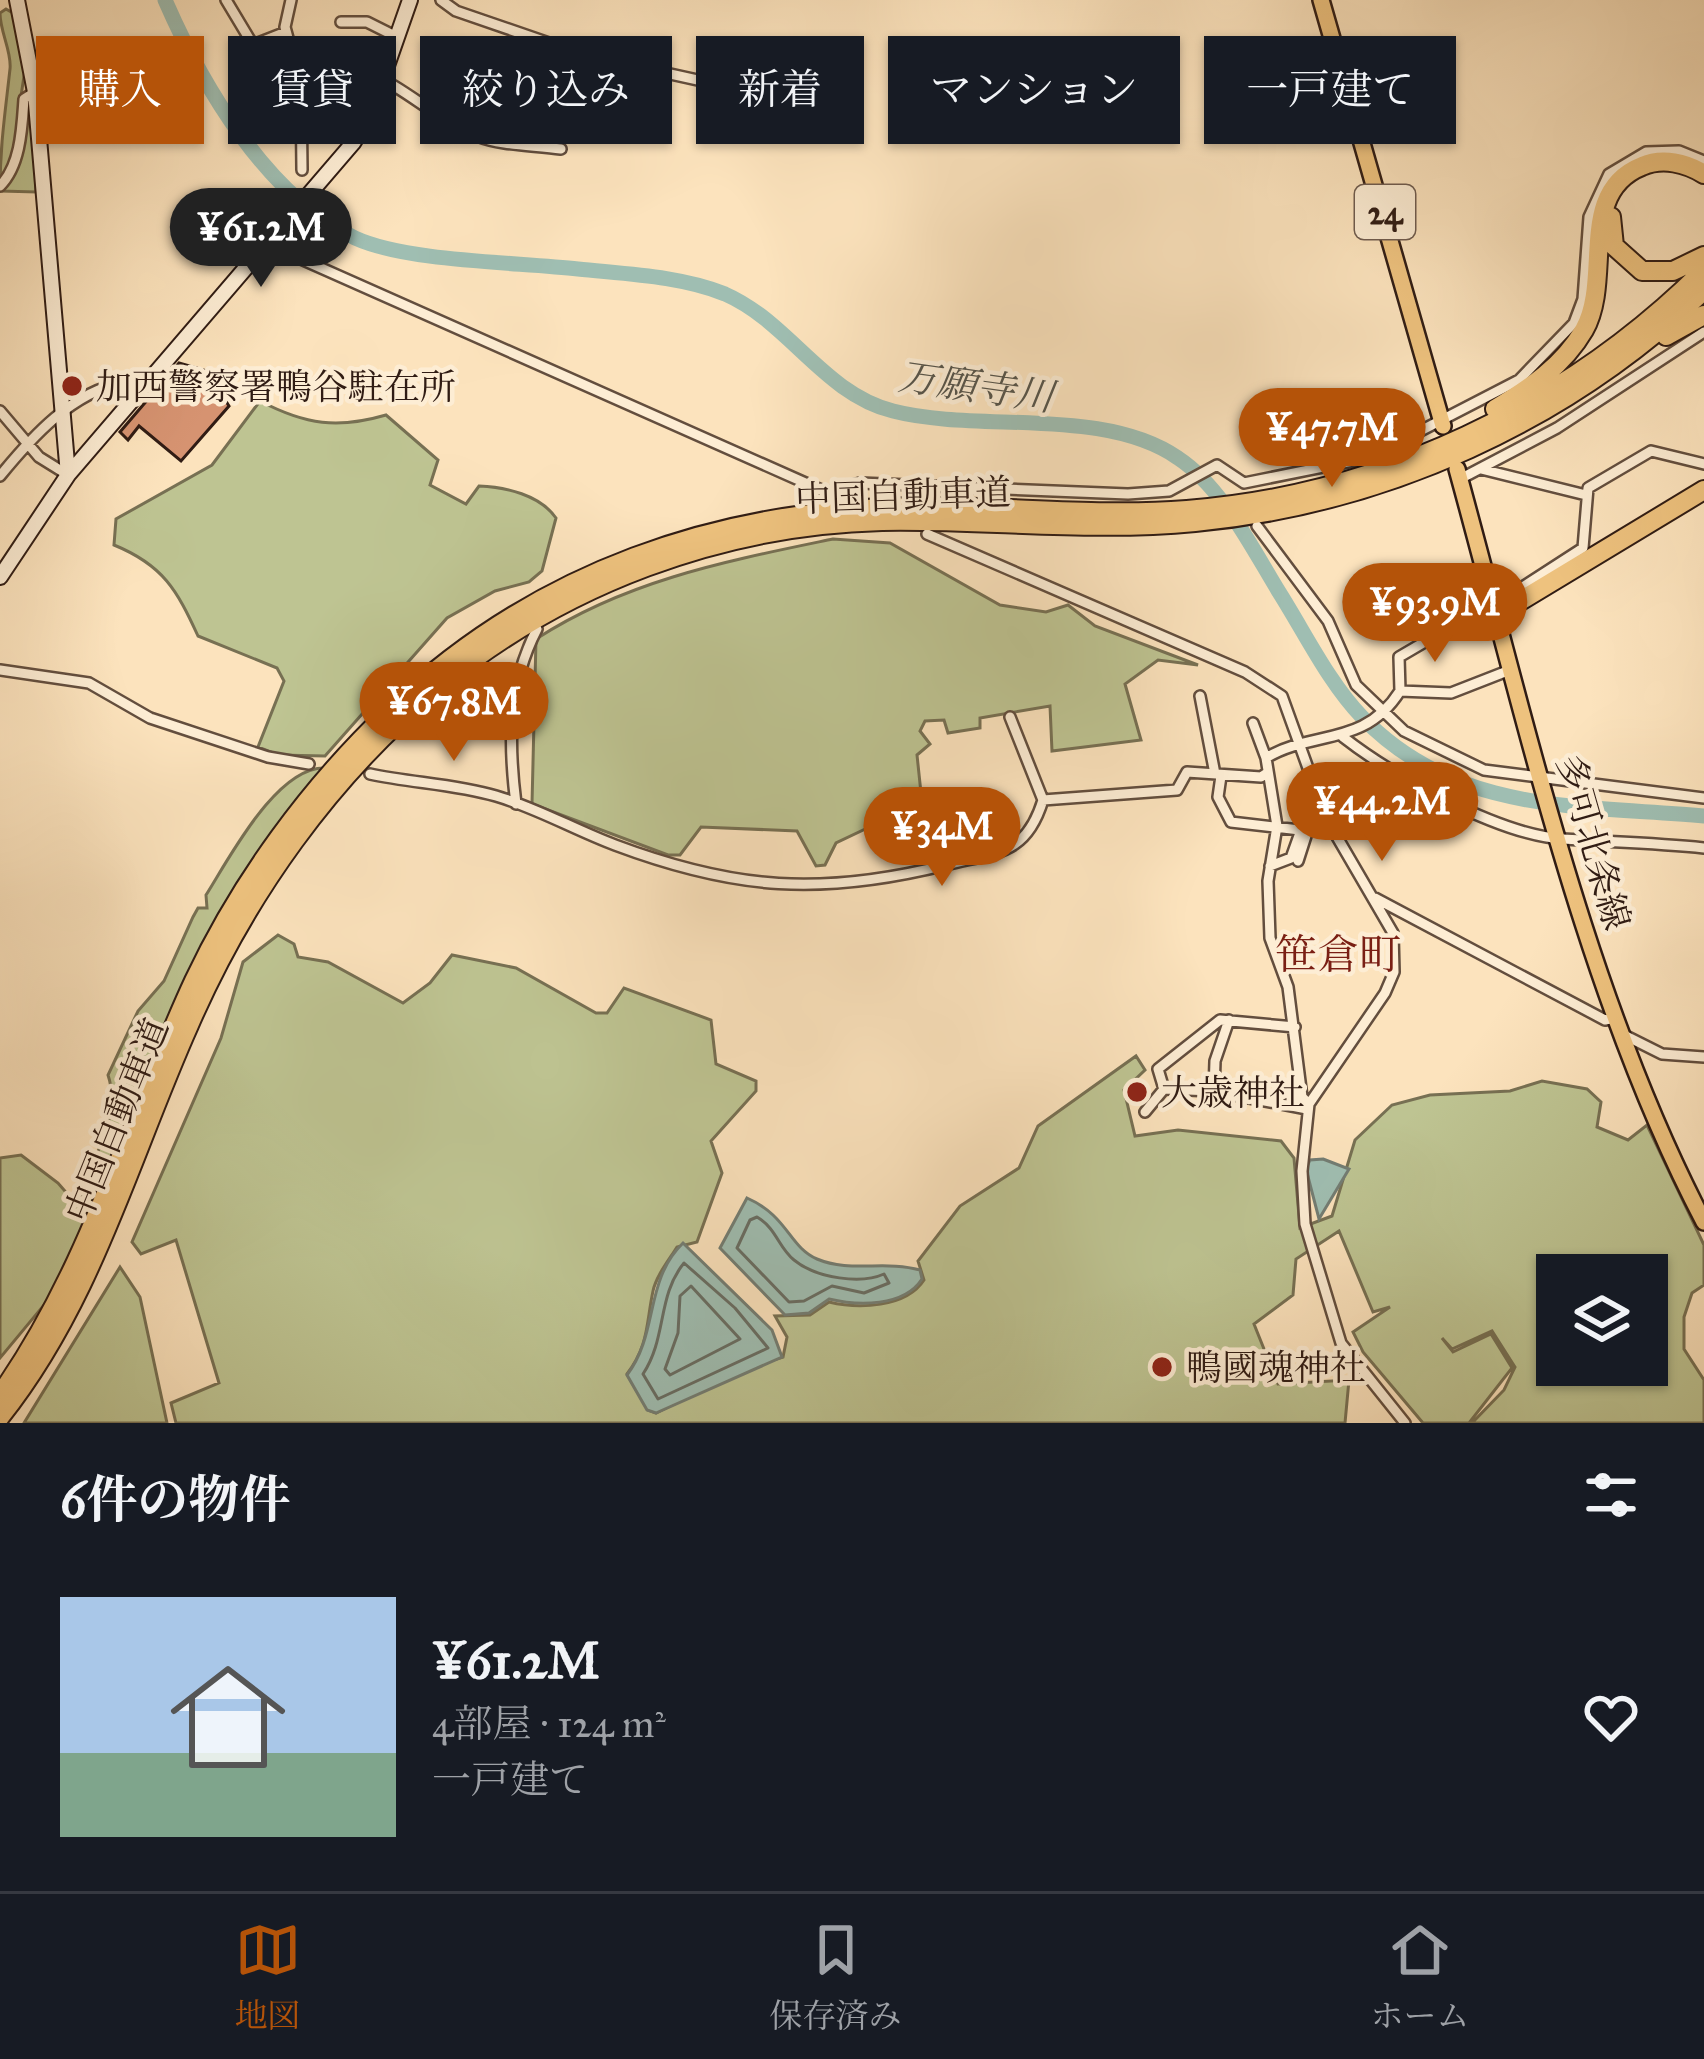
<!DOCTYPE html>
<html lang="ja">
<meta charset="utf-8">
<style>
body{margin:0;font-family:"IM FELL Great Primer","Noto Serif JP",serif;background:#20242c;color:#f1f3f6;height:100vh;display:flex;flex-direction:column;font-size:45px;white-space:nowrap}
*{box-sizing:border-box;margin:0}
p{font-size:39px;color:#9ea1a6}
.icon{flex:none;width:66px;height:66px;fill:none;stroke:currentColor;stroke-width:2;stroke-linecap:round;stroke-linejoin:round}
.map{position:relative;height:1423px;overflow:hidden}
.sheet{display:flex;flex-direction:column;background:#171b24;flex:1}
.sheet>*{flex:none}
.top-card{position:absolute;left:36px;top:36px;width:1632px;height:108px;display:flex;gap:24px}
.controls{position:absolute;left:1536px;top:1254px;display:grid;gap:24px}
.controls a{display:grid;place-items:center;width:132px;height:132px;border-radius:0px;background:#171b24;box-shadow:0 3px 9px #0004;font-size:60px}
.price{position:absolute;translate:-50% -102px;padding:0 27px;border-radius:42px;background:#b45309;color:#fff;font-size:39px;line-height:78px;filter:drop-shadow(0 3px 6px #0008)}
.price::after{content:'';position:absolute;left:50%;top:72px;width:36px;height:27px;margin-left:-18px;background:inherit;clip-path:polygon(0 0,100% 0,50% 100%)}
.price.selected{background:#222;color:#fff}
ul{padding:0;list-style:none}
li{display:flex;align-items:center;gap:36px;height:300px;padding:0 60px}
li span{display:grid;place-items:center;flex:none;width:336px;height:240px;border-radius:0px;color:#555}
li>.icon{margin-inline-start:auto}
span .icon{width:144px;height:144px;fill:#fffc;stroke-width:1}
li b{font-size:51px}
h2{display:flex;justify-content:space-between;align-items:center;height:144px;padding:0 60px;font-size:51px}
.chip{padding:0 42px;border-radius:0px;background:#171b24;box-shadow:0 3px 9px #0004;font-size:42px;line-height:108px}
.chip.selected{background:#b45309;color:#fff}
.tabs{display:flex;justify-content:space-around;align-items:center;height:168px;border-top:3px solid #363941;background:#171b24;font-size:33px;color:#9ea1a6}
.tabs a{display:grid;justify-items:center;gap:6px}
.tabs .selected{color:#b45309}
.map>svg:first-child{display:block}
.green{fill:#bec492;stroke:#777053;stroke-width:3;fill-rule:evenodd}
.water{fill:#9fbeb2;stroke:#737d73;stroke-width:3}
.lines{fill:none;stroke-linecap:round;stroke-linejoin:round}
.shore{stroke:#686d63;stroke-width:3}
.river{stroke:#9fbeb2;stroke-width:15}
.building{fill:#d69371;stroke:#301c14;stroke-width:3}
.street-casing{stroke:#634e3e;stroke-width:14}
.secondary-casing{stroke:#301c14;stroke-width:18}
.primary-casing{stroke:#301c14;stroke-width:20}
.highway-casing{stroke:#301c14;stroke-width:22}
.street{stroke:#fdedd4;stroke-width:9}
.secondary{stroke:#fdedd4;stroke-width:14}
.primary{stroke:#eec27e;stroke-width:15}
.highway{stroke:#eec27e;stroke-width:18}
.poi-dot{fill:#8f2418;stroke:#fdedd4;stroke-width:4.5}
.labels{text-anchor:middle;stroke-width:9;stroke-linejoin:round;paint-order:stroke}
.shield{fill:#fdedd4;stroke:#6e5b4e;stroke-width:3}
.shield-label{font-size:33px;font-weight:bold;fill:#301c14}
.poi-label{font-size:36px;fill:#301c14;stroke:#fdedd4;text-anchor:start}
.street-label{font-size:36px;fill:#301c14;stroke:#fdedd4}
.water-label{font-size:39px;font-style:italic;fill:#57554b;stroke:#fdedd4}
.quarter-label{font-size:42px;fill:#7a1f14;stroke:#fdedd4}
</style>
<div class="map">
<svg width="1704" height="1423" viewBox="0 0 1704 1423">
<rect width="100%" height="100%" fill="#fce3bd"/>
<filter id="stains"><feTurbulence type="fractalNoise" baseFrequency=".00167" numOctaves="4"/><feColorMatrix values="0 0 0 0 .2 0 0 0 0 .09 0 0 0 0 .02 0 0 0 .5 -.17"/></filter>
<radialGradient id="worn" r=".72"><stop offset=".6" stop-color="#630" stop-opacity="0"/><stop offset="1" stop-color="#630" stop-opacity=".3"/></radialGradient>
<path class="green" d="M 6,9 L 18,16 L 26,63 L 21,96 L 34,121 L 36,192 L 0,191 C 0,146 5,114 10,69 C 12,52 0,32 0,13 Z
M 260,401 C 306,425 338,429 386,415 L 438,460 L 430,485 L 466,504 L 479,486 C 506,487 540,495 556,518 L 542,571 L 529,582 L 495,591 L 447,618 L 325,756 L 278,755 L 258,747 L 284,681 L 277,668 L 198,636 C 177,590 163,565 114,545 L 116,519 L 212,465 Z
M 833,539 L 890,543 L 1000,605 L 1046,612 L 1068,605 L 1095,626 L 1198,665 L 1158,660 L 1125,684 L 1141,740 L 1052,751 L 1050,706 L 980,718 L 980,728 L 948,733 L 944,720 L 925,721 L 920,731 L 930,744 L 917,755 L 921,793 L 906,796 L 899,813 L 836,843 L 825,865 L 816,866 L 797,831 L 701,827 L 680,855 L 668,855 L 532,804 L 536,639 C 627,580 727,561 833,539 Z
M 327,768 L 93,1215 L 78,1189 C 98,1154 121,1114 108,1075 L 138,1011 L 164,981 L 193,917 L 198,908 L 207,908 L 206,895 C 230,857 278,764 327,768 Z
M 278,935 L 294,944 L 298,957 L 328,962 L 403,1003 L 430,983 L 452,955 L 516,968 L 596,1013 L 607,1013 L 624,988 L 711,1020 L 716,1064 L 756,1081 L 756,1091 L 711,1141 L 722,1173 L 697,1242 L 677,1247 C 669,1260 656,1276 653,1291 C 646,1324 649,1345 627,1374 L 648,1410 L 656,1413 L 745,1369 L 783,1357 L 787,1337 L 775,1316 L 810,1315 L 829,1302 C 858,1309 906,1308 924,1280 L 918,1261 L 960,1206 L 1019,1168 L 1038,1126 L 1136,1056 L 1145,1070 L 1124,1090 L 1135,1136 L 1178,1130 L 1281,1141 L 1294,1158 L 1300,1228 L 1332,1216 L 1355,1140 L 1392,1105 L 1430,1095 L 1510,1091 L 1542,1081 L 1587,1089 L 1601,1102 L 1597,1127 L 1628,1140 L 1647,1125 L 1704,1245 L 1704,1285 L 1692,1293 L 1684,1317 L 1684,1349 L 1704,1380 L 1704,1423 L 1472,1423 L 1504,1390 L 1515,1367 L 1492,1331 L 1452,1349 L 1442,1338 L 1453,1352 L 1491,1334 L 1512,1368 L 1469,1423 L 1423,1423 L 1363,1352 L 1353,1332 L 1390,1307 L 1373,1312 L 1339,1231 L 1296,1259 L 1293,1295 L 1254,1324 L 1278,1384 L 1349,1380 L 1345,1423 L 176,1423 L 171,1403 L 219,1383 L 176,1240 L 141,1254 L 132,1242 L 221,1038 L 243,962 ZM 1557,1275 L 1647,1275 L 1647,1365 L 1557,1365 Z
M 21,1155 L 58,1183 L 91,1221 L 64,1281 L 0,1358 L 0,1158 Z
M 120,1267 L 140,1297 L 167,1423 L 24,1423 Z"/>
<path class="water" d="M 1323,1159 L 1349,1169 L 1319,1219 L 1306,1169 L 1310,1160 Z
M 747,1198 C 788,1216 789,1247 817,1259 C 850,1273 885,1260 920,1270 L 922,1279 C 904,1307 858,1306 829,1299 L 809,1313 L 785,1315 L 720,1248 Z
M 683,1243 L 772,1330 L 782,1357 L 656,1413 L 647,1410 L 627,1375 C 659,1333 644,1281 683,1243 Z"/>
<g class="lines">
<path class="shore" d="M 757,1217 C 777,1229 778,1247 794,1260 C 817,1279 862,1284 884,1274 L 889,1283 L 864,1293 L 832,1286 L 804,1301 L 789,1302 L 737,1248 L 750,1220 Z
M 684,1263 L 735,1308 L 768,1348 L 658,1399 L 643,1374 C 667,1338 657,1296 684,1263 Z
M 691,1286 L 740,1339 L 670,1375 L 665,1369 L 678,1333 L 680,1296 Z"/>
<path class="river" d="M 165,0 C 202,85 267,197 355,238 C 407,262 518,262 578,269 C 625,274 681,276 725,294 C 789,322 824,394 893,411 C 978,433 1103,406 1178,458 C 1222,487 1252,548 1279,592 C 1305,633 1329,683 1362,717 C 1456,815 1582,805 1704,816"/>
</g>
<path class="building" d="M 179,363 L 207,371 L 229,406 L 181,461 L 139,426 L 128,440 L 120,432 Z"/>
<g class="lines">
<g class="street-casing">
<path id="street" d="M 226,0 L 253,45 L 286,32
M 291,0 L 285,27 L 301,86 L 302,170
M 441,0 L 456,11 L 584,55 L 802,103
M 341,22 L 367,22 L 397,37
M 297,68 C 379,51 412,109 477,136 C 502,146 534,145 561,149
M 0,186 C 21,165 22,127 24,99 L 35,92
M 267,244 L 837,497
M 0,411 L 39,457 L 68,475
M 1481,469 L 1586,495
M 0,476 C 31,438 73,391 123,383 L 142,391
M 1460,479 L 1557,428 L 1704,332
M 829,492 L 860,483 L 1128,494 L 1169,491 L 1217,465 L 1244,483 L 1368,458 L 1519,380 L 1574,323 L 1583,299 L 1589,217 L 1609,174 L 1646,152 L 1679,151 L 1704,161
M 1257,526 L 1328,621 L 1356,685 L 1404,731 L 1484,770 L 1704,798
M 927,534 L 1245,672 L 1282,696 L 1326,818 L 1393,933 L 1394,972 L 1385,993 L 1309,1104 L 1302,1171 L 1305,1224 L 1341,1343 L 1405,1423
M 1490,588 L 1518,590 L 1583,548 L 1588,488 L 1651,451 L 1704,464
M 0,670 L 89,683 L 150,718 L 268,757 L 309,764
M 1400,691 L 1451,693 L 1510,670
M 1200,696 L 1215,774
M 1010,717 L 1043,800
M 1253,723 L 1266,758
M 1343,737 C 1393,776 1499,835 1563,839 C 1610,842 1657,843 1704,848
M 370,774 C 412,783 455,784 496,796 C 537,808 575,830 615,845 C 735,890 821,896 946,865 C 996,852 1026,856 1043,800
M 1221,776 L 1218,797 L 1231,822 L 1308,831 L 1326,818
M 1043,800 L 1177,790 L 1187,772 L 1261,777 L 1267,773
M 516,804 C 508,741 508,685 537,629
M 1298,861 L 1306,836
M 1270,866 L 1291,858 L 1301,830
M 1375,898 L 1605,1020 L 1616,1018
M 1295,1027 L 1220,1020 L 1158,1069 L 1164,1089 L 1212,1091 L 1307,1109
M 1624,1035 L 1662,1054 L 1704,1057
M 1214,1091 L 1215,1061 L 1229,1020
M 1309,1104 L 1302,1097 L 1288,987 L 1270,938 L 1268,881 L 1277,826 L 1266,758 C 1311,730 1364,748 1400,691 L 1399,657 L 1440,633
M 1145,1112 L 1164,1089"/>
</g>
<g class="secondary-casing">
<path id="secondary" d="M 17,0 L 35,92 L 68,475
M 0,577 L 68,475 L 353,143 L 369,117 L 410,0"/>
</g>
<g class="primary-casing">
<path id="primary" d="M 1321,0 L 1443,426
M 1457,469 C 1525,716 1585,995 1704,1222"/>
</g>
<g class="highway-casing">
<path id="highway" d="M 1611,217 L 1614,246 L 1642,271 L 1673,271 L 1704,256
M 1666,336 L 1704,315
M 1495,409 C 1529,389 1563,366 1584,330 C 1613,279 1576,192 1642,166 C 1663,157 1686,163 1704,174
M 1497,615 L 1704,490
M 0,1395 C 90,1268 129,1121 194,981 C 241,881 310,787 390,711 C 535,572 720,508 919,507 C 1008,506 1097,517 1187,510 C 1381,495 1566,407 1704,270
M 0,1417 C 93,1300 129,1159 189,1025 C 245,896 330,776 439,686 C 563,584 721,525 882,521 C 986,519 1091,532 1195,522 C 1385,504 1566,422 1704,290"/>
</g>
<use href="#street" class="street"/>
<use href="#secondary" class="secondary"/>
<use href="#primary" class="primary"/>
<use href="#highway" class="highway"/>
</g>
<g class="poi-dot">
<circle cx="72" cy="386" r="12"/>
<circle cx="1137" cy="1092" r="12"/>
<circle cx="1162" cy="1367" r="12"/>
</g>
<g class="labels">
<rect class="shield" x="1355" y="185" width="60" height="54" rx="9"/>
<g class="shield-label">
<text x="1385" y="224">24</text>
</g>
<g class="poi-label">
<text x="96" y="399">加西警察署鴨谷駐在所</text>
<text x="1161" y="1105">大歳神社</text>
<text x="1186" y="1380">鴨國魂神社</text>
</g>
<g class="street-label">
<text transform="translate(903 495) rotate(-2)" y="13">中国自動車道</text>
<text transform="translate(1594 842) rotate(74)" y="13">多可北条線</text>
<text transform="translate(116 1120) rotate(-68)" y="13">中国自動車道</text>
</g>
<g class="water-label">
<text transform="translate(976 386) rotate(8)" y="14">万願寺川</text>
</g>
<g class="quarter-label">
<text x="1338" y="969">笹倉町</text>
</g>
</g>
<rect width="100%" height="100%" filter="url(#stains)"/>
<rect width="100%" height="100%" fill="url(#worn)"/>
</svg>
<div class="controls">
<a><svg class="icon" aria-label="layers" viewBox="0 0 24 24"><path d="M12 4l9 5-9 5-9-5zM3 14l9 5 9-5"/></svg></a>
</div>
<b class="price selected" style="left:261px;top:290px">¥61.2M</b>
<b class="price" style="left:1332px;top:490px">¥47.7M</b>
<b class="price" style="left:1435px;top:665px">¥93.9M</b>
<b class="price" style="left:454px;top:764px">¥67.8M</b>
<b class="price" style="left:1382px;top:864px">¥44.2M</b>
<b class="price" style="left:942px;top:889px">¥34M</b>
<div class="top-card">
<a class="chip selected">購入</a>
<a class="chip">賃貸</a>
<a class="chip">絞り込み</a>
<a class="chip">新着</a>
<a class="chip">マンション</a>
<a class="chip">一戸建て</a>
</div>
</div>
<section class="sheet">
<h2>6件の物件<svg class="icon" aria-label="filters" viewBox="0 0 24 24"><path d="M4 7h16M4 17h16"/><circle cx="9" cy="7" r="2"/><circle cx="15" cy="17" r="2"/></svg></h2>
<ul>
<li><span style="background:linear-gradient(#a9c7e8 65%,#7fa58c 0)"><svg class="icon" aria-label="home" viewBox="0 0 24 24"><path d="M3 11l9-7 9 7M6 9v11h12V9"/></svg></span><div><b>¥61.2M</b><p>4部屋 · 124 m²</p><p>一戸建て</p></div><svg class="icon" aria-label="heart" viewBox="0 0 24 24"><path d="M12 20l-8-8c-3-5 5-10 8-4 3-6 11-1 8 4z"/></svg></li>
</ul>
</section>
<nav class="tabs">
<a class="selected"><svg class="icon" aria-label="map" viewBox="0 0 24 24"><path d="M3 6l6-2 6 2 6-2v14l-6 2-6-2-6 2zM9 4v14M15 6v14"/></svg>地図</a>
<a><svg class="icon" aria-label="saved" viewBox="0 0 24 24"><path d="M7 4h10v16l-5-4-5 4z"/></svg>保存済み</a>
<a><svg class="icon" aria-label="home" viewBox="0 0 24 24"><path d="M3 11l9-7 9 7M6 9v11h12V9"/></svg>ホーム</a>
</nav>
